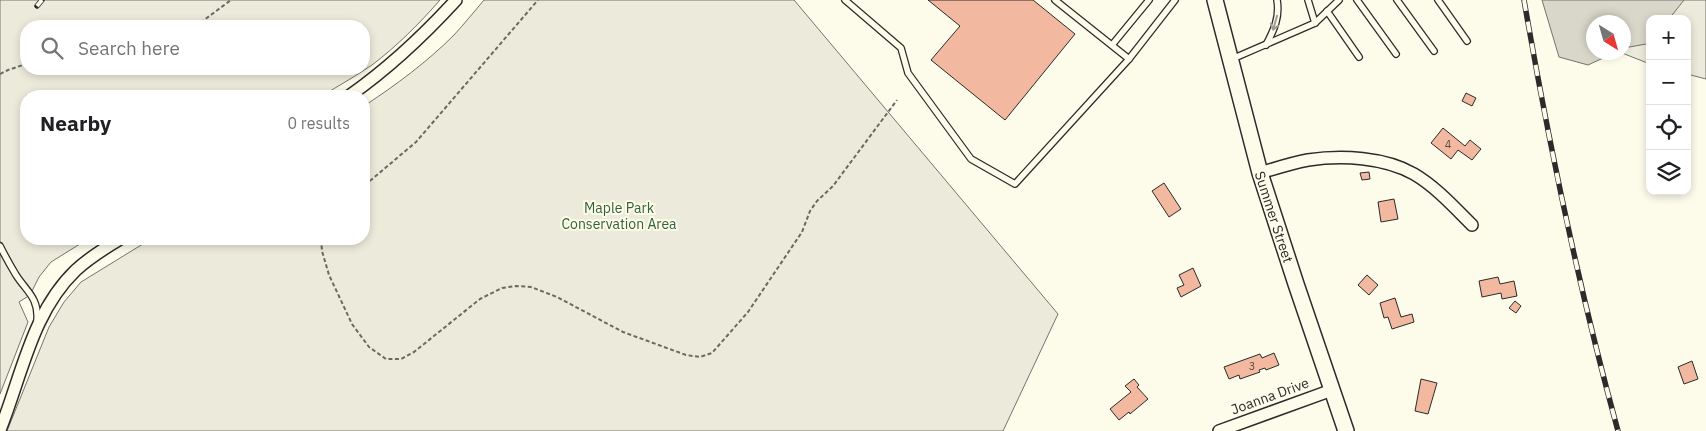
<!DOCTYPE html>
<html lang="en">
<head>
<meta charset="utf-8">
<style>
	:root { --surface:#fff; --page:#f6f6f6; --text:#202124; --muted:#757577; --line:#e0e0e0 }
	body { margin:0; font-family:"IBM Plex Sans",sans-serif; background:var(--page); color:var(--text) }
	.controls { position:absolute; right:15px; top:15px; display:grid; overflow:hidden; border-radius:10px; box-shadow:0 2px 8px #0003 }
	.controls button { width:45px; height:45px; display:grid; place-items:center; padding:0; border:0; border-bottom:1px solid var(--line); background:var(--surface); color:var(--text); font:25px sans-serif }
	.compass { position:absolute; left:1586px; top:15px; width:45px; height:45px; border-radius:50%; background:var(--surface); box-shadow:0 2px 8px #0003; rotate:143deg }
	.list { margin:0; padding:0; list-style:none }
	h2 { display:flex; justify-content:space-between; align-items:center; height:65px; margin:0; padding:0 20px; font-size:21px }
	h2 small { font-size:16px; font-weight:400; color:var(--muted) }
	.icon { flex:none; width:28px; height:28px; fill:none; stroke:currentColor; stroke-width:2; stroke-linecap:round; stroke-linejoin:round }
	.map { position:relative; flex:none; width:1706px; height:431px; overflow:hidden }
	.search { position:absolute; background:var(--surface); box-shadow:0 2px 8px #0003; left:20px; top:20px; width:350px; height:55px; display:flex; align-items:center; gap:12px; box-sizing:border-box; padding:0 18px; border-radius:20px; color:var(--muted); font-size:19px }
	.panel { position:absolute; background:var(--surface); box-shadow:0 2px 8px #0003; left:20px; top:90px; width:350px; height:155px; border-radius:20px }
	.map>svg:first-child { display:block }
	.green { fill:#ecebdb; stroke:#74746e; fill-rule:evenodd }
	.water { fill:#d8d7c9; stroke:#74746e }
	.building { fill:#f2b8a0; stroke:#2b2b2b }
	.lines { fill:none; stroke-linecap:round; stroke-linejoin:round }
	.lane-casing { stroke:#2b2b2b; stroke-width:8 }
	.street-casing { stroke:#2b2b2b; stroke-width:14 }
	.secondary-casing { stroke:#2b2b2b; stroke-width:18 }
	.path { stroke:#6a6964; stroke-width:2; stroke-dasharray:4 2.5; stroke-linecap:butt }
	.lane { stroke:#fdfbea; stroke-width:5.5 }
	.street { stroke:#fdfbea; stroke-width:11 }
	.secondary { stroke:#fdfbea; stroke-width:15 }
	.rail-casing { stroke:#2b2b2b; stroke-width:5.5 }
	.rail { stroke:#fdfbea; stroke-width:4; stroke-dasharray:11; stroke-linecap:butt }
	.oneway { stroke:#9e9d94 }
	.labels { text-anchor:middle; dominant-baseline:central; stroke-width:4; stroke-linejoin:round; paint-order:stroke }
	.number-label { font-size:11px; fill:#5d4e48 }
	.park-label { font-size:14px; fill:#34623c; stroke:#fdfbea }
	.street-label { font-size:14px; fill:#2b2b2b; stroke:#fdfbea }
</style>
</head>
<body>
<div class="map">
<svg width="1706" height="431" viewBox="0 0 1706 431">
	<rect width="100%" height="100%" fill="#fdfbea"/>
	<!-- green -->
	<g class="green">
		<path d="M0,0h440c-21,24 -43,46 -68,65 -16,11 -34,21 -50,31h-296v143h62l-37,23 -12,15 -9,18 -11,7 9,20 -28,72zM26,26h338v43h-338z"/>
		<path d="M484,0h310l264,314 -55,117h-996l42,-104 15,-25 17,-20 70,-43h213v-133c32,-21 63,-44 90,-71 10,-11 20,-23 30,-35z"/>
		<polygon points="1606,0 1706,0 1706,79 1687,74 1687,19 1650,19 1650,64 1622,53 1624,52 1624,22"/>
	</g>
	<!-- water -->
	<polygon class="water" points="1542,0 1684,0 1669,19 1650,19 1650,42 1646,44 1624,48 1624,22 1594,22 1594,52 1614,53 1588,65 1559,57"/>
	<!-- building -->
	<g class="building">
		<polygon points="928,0 1033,0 1075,34 1005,120 931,60 960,26"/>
		<polygon points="1466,93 1476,98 1472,106 1462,101"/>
		<polygon points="1443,128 1465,146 1470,140 1481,149 1472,160 1458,150 1451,159 1431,143"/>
		<polygon points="1369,172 1370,179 1362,180 1360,173"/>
		<polygon points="1164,183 1181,209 1169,217 1152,191"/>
		<polygon points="1394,199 1398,219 1381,222 1378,202"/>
		<polygon points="1193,268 1201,286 1181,297 1177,288 1184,285 1179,275"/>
		<polygon points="1367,275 1378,285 1369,295 1358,285"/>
		<polygon points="1498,277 1500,284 1514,281 1517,296 1502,299 1501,293 1482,297 1479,281"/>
		<polygon points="1395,298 1401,317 1412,314 1414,322 1392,329 1388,317 1384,318 1380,303"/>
		<polygon points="1515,301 1521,306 1516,313 1509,308"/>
		<polygon points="1274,353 1279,365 1266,370 1265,368 1259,370 1260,372 1240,379 1239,375 1229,379 1224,367 1260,354 1262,358"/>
		<polygon points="1692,361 1698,379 1684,384 1678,367"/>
		<polygon points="1134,379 1139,385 1137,387 1148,399 1130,414 1129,412 1119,420 1110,409 1131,392 1125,386"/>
		<polygon points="1421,379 1437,383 1428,414 1415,411"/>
	</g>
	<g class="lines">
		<!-- lane casing -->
		<g class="lane-casing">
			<g id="lane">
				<polyline points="845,0 901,48 908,73 971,159 1015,184 1129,59 1175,0"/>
				<polyline points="1055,0 1129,59"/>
				<polyline points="1308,0 1315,23"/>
				<polyline points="1357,0 1396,54"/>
				<polyline points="1397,0 1434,51"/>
				<polyline points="1438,0 1467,41"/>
				<polyline points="1327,11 1359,57"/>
				<polyline points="1112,45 1149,0"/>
				<path d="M1266,45c8,-15 14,-28 11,-45"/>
				<polyline points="1232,59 1315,23 1339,0"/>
				<path d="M0,246c5,10 10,19 16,29 11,17 23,23 21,46"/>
			</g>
		</g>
		<!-- street casing -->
		<g class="street-casing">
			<g id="street">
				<path d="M349,96c40,-28 74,-60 107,-96"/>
				<path d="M1260,173c16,-5 32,-10 48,-13 34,-5 76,-3 106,14 22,13 40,33 58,51"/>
				<path d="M0,430c22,-55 32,-118 76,-160 13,-12 29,-22 44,-31"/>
				<polyline points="1219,431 1332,390"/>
			</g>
		</g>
		<!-- secondary casing -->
		<g class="secondary-casing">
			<polyline id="secondary" points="1215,0 1260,173 1296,284 1346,431"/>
		</g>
		<!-- path -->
		<g class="path">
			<polyline points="188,26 200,23 231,0"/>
			<polyline points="0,74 8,70 26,64"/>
			<polyline points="364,184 371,180 416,142 538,0"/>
			<polyline points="321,239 322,251 329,275 352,324 369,347 386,359 401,359 414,352 480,299 502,288 516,286 531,287 557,297 623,332 686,355 700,357 712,353 748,312 802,232 810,211 817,201 833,186 897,100"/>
		</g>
		<!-- lane -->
		<use href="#lane" class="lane"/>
		<!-- street -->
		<use href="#street" class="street"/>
		<!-- secondary -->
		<use href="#secondary" class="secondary"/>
		<!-- rail casing -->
		<g class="rail-casing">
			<g id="rail">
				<path d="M1524,0c25,145 55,289 94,431"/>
				<polyline points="37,6 42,0"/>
			</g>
		</g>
		<!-- rail -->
		<use href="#rail" class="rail"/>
	</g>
	<!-- one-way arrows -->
	<defs><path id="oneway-shaft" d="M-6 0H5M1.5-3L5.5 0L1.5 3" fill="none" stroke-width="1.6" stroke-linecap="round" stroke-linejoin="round" transform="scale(1.25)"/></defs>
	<use class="oneway" href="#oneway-shaft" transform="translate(1275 23) rotate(106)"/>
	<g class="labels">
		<!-- number labels -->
		<g class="number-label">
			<text x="1448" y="144">4</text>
			<text x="1252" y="366">3</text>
		</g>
		<!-- park labels -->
		<g class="park-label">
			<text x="619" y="208">Maple Park<tspan x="619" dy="16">Conservation Area</tspan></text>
		</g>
		<!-- street labels -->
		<g class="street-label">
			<text transform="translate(1274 217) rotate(72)">Summer Street</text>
			<text transform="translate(1270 396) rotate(-20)">Joanna Drive</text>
		</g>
	</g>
</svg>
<div class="controls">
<button>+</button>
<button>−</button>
<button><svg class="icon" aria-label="locate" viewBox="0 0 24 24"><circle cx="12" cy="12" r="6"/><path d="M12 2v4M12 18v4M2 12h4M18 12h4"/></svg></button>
<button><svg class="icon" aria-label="layers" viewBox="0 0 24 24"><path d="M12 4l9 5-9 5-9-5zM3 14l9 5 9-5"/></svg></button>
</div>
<svg class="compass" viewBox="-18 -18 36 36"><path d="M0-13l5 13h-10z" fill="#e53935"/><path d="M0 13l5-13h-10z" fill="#757577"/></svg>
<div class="search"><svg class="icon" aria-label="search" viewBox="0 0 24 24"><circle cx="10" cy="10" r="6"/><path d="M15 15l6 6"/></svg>Search here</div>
<section class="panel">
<h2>Nearby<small>0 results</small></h2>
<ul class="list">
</ul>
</section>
</div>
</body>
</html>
